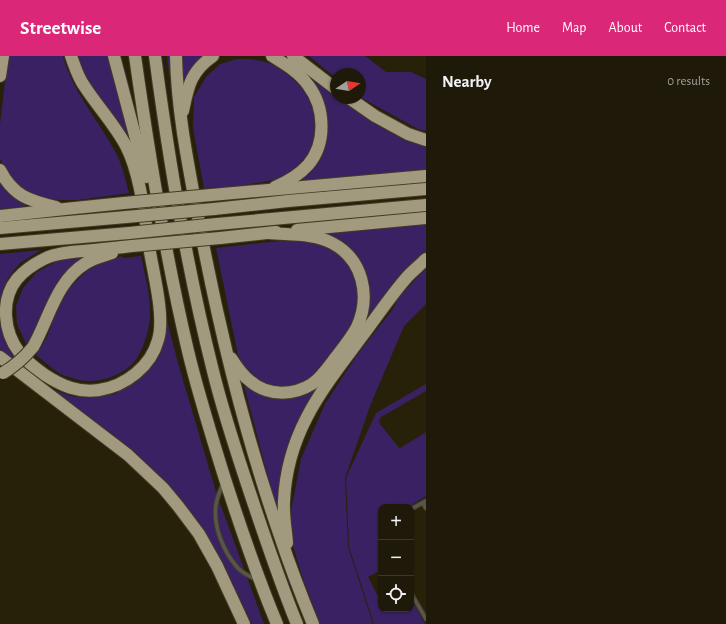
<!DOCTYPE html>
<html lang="en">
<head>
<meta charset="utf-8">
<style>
	:root { --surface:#1e1908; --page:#2b2616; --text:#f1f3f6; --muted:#a1a09c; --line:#3c3829; --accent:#db2777 }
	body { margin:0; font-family:"Alegreya Sans",sans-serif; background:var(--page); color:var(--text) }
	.controls { position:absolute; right:12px; bottom:12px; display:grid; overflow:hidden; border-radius:8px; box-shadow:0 1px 3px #0004 }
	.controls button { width:36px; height:36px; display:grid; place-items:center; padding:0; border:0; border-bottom:1px solid var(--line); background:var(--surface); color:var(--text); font:20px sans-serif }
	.compass { position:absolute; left:330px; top:12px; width:36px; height:36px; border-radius:50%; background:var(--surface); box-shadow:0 1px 3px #0004; rotate:78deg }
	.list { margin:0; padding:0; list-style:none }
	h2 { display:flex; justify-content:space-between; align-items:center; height:52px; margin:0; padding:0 16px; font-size:17px }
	h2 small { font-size:13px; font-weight:400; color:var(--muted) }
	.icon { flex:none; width:22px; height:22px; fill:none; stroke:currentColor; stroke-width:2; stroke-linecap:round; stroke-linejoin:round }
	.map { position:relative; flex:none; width:426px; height:568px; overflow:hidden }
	header { display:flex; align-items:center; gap:24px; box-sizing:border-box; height:56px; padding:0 20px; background:var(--accent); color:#fff }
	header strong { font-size:19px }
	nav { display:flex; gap:22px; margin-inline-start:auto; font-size:14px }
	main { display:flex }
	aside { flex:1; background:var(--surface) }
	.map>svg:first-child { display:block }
	.green { fill:#3a2163 }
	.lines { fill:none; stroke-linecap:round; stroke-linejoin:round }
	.lane-casing { stroke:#423c26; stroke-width:5.5 }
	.highway-casing { stroke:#423c26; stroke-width:14 }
	.lane { stroke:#58554a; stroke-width:3.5 }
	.highway { stroke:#a29a7f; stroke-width:12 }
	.highway-bridge-casing { stroke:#423c26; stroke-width:14; stroke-linecap:butt }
	.highway-bridge { stroke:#a29a7f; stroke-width:12 }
</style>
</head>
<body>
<header>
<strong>Streetwise</strong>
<nav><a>Home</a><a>Map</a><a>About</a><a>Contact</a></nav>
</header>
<main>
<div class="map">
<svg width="426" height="568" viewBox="0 0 426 568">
	<rect width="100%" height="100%" fill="#28210a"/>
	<!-- green -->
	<g class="green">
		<path d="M8,0h55c9,34 32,60 49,90 9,14 13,31 17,47l-51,7h-18l-17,-2 -12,-4 -15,-10 -9,-12 -7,-13v-35z"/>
		<polygon points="77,0 108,0 140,120 88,28"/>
		<polygon points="167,0 170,0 173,50"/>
		<polygon points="182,0 205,0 187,20 184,26 182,25"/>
		<polygon points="280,0 284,0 336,42 368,61 426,89 426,114 298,126 317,108 324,91 328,76 327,60 323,43 315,30"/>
		<polygon points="309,0 365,0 386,16 411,16 426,23 426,75 418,73 360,41 360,18 336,18 336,22"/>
		<polygon points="237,3 249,3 262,5 274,9 291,21 304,34 312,51 317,70 310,95 296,112 279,123 234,131 204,132 193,72 194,41 206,21 220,8"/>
		<polygon points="0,124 16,143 27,150 0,153"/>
		<polygon points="426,168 426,200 309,349 278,459 242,322 252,331 302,336 362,267 352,199 316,178"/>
		<polygon points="298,183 309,183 332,192 347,206 354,218 358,234 357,258 352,271 313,320 301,328 288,331 274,331 261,327 245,313 238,299 216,192"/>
		<polygon points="41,194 20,207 8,222 2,236 0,248 0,198"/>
		<polygon points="91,199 34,277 26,288 17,268 16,250 23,232 37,216 59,204"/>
		<path d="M122,200l1,2 18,-2c4,20 10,41 9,61 -1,14 -7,34 -16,45 -10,12 -30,19 -44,19 -9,0 -19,-3 -27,-6 -9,-4 -19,-14 -27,-20l11,-18 10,-28 12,-21 16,-16 19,-11z"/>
		<polygon points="426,212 426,248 404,270 370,350 345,422 348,491 373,568 320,568 303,523 293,490 290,460 301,403 325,348 357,299 393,253 399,241"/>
		<polygon points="165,257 178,307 216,436 264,568 252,568 233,529 203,472 171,431 134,395 52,333 70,340 90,342 115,338 133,326"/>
		<path d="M0,264c2,14 8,26 16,38l-5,4 -11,-8z"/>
		<polygon points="426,328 426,335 381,361 379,364 380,368 399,392 402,391 426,376 426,440 408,451 381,451 381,472 379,478 381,490 381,514 368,521 381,546 381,553 411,553 411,542 425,568 374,568 349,491 346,422 376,357"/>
	</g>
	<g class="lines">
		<!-- lane casing -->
		<g class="lane-casing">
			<g id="lane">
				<path d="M223,428c-3,7 -6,13 -7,21 -3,21 7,46 21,62 5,6 12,9 18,12"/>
				<polyline points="423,447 426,452"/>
				<polyline points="411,453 426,445"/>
				<polyline points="411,537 426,563"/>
			</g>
		</g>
		<!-- highway casing -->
		<g class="highway-casing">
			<g id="highway">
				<path d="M71,0c4,11 7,22 14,31 13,20 30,38 41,59 15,29 19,74 24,106 4,24 15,65 8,88 -7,26 -32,46 -59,50 -21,3 -37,-4 -54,-15 -9,-7 -19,-13 -26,-23 -15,-20 -19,-52 -2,-73 7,-8 17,-15 27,-20 12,-6 27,-7 40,-8 16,-2 32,-3 48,-5"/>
				<polyline points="114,0 146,121"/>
				<path d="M135,0c14,99 30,198 53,295 10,42 23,83 36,125 16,50 33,100 53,148"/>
				<path d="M155,0c14,106 32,212 58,315 10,41 23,80 36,119 15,45 30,90 48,134"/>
				<path d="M176,0c1,54 12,108 22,161 20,108 46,215 82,319 10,30 21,59 33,88"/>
				<path d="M272,0c13,8 28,17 36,29 17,22 19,58 0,80 -9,10 -21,17 -33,22"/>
				<polyline points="293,0 336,33"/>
				<polyline points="0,20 3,0"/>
				<polyline points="349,42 375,60 408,78 426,84"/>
				<path d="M183,55c5,-25 8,-40 30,-55"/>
				<path d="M0,114c13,26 30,31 56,37"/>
				<polyline points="211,139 426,120"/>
				<polyline points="214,153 288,145 426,133"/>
				<polyline points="0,160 65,153 124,147"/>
				<polyline points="217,168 426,149"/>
				<polyline points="0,172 126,161"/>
				<polyline points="297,174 426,162"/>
				<polyline points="220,182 276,176"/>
				<polyline points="0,188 129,177"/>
				<path d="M33,291c16,-28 23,-66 53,-84 8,-5 17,-7 26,-10"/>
				<polyline points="0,301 128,399 163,432 178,450 199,478 217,510 244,568"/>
				<path d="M231,302c5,8 11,17 19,23 17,15 43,15 62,3 10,-7 17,-18 24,-27 7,-9 16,-20 21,-30 14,-31 6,-68 -25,-84 -19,-10 -42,-8 -63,-10"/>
				<path d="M287,487c-1,-14 -4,-28 -3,-42 3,-68 37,-110 76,-162 16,-21 31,-44 48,-63 6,-6 12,-11 18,-17"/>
			</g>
		</g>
		<!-- lane -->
		<use href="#lane" class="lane"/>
		<!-- highway -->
		<use href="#highway" class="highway"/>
		<!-- highway-bridge casing -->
		<g class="highway-bridge-casing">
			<g id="highway-bridge">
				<polyline points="124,147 211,139"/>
				<polyline points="126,161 214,153"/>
				<polyline points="129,177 217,168"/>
				<polyline points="132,190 220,182"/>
				<path d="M3,317c12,-7 20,-14 30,-26"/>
			</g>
		</g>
		<!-- highway-bridge -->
		<use href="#highway-bridge" class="highway-bridge"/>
	</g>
</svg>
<div class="controls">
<button>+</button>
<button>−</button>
<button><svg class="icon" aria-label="locate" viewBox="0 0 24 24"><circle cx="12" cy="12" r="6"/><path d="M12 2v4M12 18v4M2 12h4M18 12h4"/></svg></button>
</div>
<svg class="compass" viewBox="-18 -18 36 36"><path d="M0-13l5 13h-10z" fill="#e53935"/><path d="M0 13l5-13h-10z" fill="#a1a09c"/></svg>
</div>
<aside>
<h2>Nearby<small>0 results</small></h2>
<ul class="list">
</ul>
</aside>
</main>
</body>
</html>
